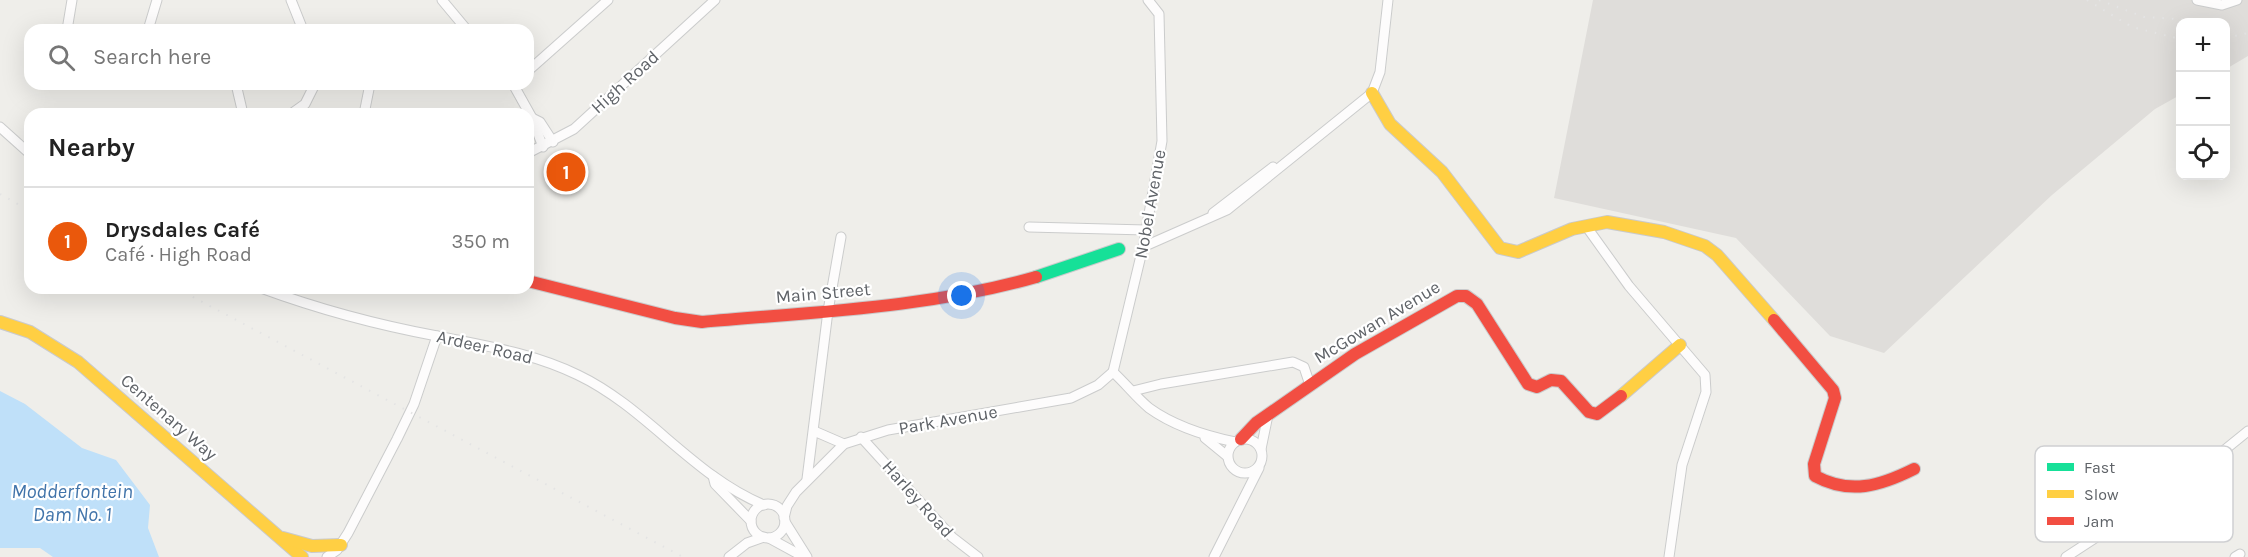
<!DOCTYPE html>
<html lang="en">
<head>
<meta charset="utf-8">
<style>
	:root { --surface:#fff; --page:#f2f2f2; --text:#222; --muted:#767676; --line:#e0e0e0; --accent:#ea580c }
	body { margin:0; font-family:Karla,sans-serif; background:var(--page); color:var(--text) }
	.controls { position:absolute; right:18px; top:18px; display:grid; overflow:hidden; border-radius:12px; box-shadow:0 6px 24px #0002 }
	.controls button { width:54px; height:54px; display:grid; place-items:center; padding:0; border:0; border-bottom:2px solid var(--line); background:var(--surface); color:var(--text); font:30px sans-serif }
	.you { position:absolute; left:962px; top:296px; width:21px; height:21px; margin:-15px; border:4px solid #fff; border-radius:50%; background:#1a73e8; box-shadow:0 0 0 9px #1a73e833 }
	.badge { display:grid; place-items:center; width:39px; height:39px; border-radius:50%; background:var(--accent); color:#fff; font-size:20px; font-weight:700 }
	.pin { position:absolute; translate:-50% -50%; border:3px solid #fff; box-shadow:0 2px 6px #0006 }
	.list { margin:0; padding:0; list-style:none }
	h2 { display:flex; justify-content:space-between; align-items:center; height:78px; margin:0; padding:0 24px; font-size:26px }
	h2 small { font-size:20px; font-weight:400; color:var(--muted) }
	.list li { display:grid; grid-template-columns:39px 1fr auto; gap:18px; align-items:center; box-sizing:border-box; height:108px; padding:0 24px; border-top:2px solid var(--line) }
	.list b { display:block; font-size:22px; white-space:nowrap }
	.list p { margin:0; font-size:20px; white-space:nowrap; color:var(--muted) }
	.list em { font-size:20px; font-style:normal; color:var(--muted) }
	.icon { flex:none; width:33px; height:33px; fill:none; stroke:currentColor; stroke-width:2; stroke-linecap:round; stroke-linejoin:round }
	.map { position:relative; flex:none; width:2248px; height:557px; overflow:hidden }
	.search { position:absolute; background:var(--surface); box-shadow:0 6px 24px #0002; left:24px; top:24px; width:510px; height:66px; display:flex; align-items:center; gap:15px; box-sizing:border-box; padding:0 21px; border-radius:18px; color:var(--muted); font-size:22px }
	.panel { position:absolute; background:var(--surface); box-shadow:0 6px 24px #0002; left:24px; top:108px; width:510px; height:186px; border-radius:18px }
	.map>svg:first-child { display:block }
	.industrial { fill:#dfddda }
	.water { fill:#bfe0f9 }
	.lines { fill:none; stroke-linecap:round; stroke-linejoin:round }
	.street-casing { stroke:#cbcccc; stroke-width:11 }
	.fast-casing { stroke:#cacacb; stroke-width:14 }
	.slow-casing { stroke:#cacacb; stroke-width:14 }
	.jam-casing { stroke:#cacacb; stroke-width:14 }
	.street { stroke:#fdfcfc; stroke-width:9 }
	.fast { stroke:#16e098; stroke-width:12 }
	.slow { stroke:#ffcf43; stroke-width:12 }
	.jam { stroke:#f24e42; stroke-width:12 }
	.rail { stroke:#e4e4e4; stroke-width:2; stroke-dasharray:1.5 8; stroke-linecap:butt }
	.labels { text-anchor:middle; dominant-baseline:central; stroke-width:4.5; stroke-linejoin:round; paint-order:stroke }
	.street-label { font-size:18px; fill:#5f6368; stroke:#fff }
	.water-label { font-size:20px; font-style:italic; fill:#4174aa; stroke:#fff }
	.key { fill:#fff; stroke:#cfd0d2; stroke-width:1.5 }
	.key-label { font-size:16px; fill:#5f6368 }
</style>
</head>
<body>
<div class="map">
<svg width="2248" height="557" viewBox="0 0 2248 557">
	<rect width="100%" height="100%" fill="#efeeea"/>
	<!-- industrial -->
	<polygon class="industrial" points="1593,0 2248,0 2248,56 2226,69 2226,22 2180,22 2180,95 2155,109 2052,195 1884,353 1830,336 1736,238 1554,198"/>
	<!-- water -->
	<polygon class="water" points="0,391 25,404 82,448 116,460 150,505 148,528 159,557 53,557 40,548 0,548"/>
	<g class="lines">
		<!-- street casing -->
		<g class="street-casing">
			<g id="street">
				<polyline points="291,0 303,30"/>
				<polyline points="442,0 467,30"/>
				<polyline points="2197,0 2222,5 2237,0"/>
				<polyline points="67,30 72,0"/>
				<polyline points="148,30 157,0"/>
				<polyline points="528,71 608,0"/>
				<polyline points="236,84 243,114"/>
				<polyline points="513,84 532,118 543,147"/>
				<polyline points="291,114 305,104 315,84"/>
				<polyline points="364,114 370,84"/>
				<polyline points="532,118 540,122 553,142"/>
				<polyline points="0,127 30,154"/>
				<polyline points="528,153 574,129 715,0"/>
				<polyline points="1213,213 1273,167"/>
				<polyline points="1586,226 1629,286 1705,375 1706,392 1682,465 1669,557"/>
				<polyline points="1029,227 1146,230"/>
				<polyline points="1143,247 1227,210 1372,93 1380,72 1388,0"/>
				<path d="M261,288c57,21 117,37 176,48 49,10 96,17 141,39 69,33 115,101 186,130"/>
				<polyline points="1113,372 1143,247 1162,141 1159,14 1148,0"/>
				<path d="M1113,372c12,11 23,25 36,36 25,18 57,28 86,34"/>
				<polyline points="1133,391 1161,384 1293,362 1304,367 1310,385"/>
				<polyline points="814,431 844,444"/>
				<polyline points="861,437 952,537 978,557"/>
				<polyline points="1205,438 1227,456"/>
				<circle cx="1245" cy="456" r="17"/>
				<polyline points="1261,449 1268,415"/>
				<polyline points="713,476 715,484 751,521"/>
				<polyline points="807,479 828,311 841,237"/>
				<circle cx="768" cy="521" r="17"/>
				<polyline points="784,518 787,506 796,492 844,444 888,430 1071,398 1098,385 1113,372"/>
				<polyline points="785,522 807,557"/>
				<polyline points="769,538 802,556"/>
				<polyline points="327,557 337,550 348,533 397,439 414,404 437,336"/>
				<polyline points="729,557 747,543 764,537"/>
				<polyline points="1214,557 1259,468"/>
				<polyline points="2066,557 2201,469 2248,431"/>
				<polyline points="2235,557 2240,554"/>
			</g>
		</g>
		<!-- fast casing -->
		<g class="fast-casing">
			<polyline id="fast" points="1036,277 1119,249"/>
		</g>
		<!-- slow casing -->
		<g class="slow-casing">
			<g id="slow">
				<polyline points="1372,93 1390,124 1442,172 1500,248 1518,252 1572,229 1607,222 1664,232 1705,246 1717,255 1774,320"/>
				<polyline points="0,322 30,332 78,362 302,557"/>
				<polyline points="1621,396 1680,345"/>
				<polyline points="283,538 312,546 341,545"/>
			</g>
		</g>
		<!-- jam casing -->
		<g class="jam-casing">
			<g id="jam">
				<path d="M528,281l147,37 27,4c111,-10 226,-14 334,-45"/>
				<path d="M1774,320l59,70 2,8 -21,66 1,12c35,19 65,10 99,-7"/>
				<polyline points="1241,439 1256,423 1355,354 1457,296 1466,296 1477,304 1528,384 1537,387 1551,380 1561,381 1589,412 1597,414 1621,396"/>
			</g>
		</g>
		<!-- street -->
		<use href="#street" class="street"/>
		<!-- fast -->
		<use href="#fast" class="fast"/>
		<!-- slow -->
		<use href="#slow" class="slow"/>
		<!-- jam -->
		<use href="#jam" class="jam"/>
		<!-- rail -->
		<g class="rail">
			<polyline points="2087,0 2132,27 2180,39"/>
			<polyline points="2099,0 2144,17 2211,21"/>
			<polyline points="2226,38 2248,33"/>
			<polyline points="0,194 30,211"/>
			<polyline points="176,288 683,557"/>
		</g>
	</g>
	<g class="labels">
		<!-- street labels -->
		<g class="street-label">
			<text transform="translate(625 82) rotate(-42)">High Road</text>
			<text transform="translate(1150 204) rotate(-80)">Nobel Avenue</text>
			<text transform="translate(823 293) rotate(-5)">Main Street</text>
			<text transform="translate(1377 322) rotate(-31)">McGowan Avenue</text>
			<text transform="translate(485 347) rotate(13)">Ardeer Road</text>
			<text transform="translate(169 417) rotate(41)">Centenary Way</text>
			<text transform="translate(948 420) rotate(-10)">Park Avenue</text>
			<text transform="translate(918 499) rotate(48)">Harley Road</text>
		</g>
		<!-- water labels -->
		<g class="water-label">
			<text x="72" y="491">Modderfontein<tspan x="72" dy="23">Dam No. 1</tspan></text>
		</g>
	</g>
	<!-- legend -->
	<rect x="2035" y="446" width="198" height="96" rx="9" class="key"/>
	<rect x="2047" y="463" width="27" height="8" fill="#16e098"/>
	<rect x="2047" y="490" width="27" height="8" fill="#ffcf43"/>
	<rect x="2047" y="517" width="27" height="8" fill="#f24e42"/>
	<g class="key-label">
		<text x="2084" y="473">Fast</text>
		<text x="2084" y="500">Slow</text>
		<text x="2084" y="527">Jam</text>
	</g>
</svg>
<div class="controls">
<button>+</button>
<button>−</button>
<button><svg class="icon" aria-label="locate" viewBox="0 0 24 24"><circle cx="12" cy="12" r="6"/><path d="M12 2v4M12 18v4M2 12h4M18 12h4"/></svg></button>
</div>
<div class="you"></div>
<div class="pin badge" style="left:566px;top:172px">1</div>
<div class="search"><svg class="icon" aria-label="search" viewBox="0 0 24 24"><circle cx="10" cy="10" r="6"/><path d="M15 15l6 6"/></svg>Search here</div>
<section class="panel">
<h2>Nearby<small></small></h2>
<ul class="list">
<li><span class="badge">1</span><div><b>Drysdales Café</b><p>Café · High Road</p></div><em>350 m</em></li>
</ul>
</section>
</div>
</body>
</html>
